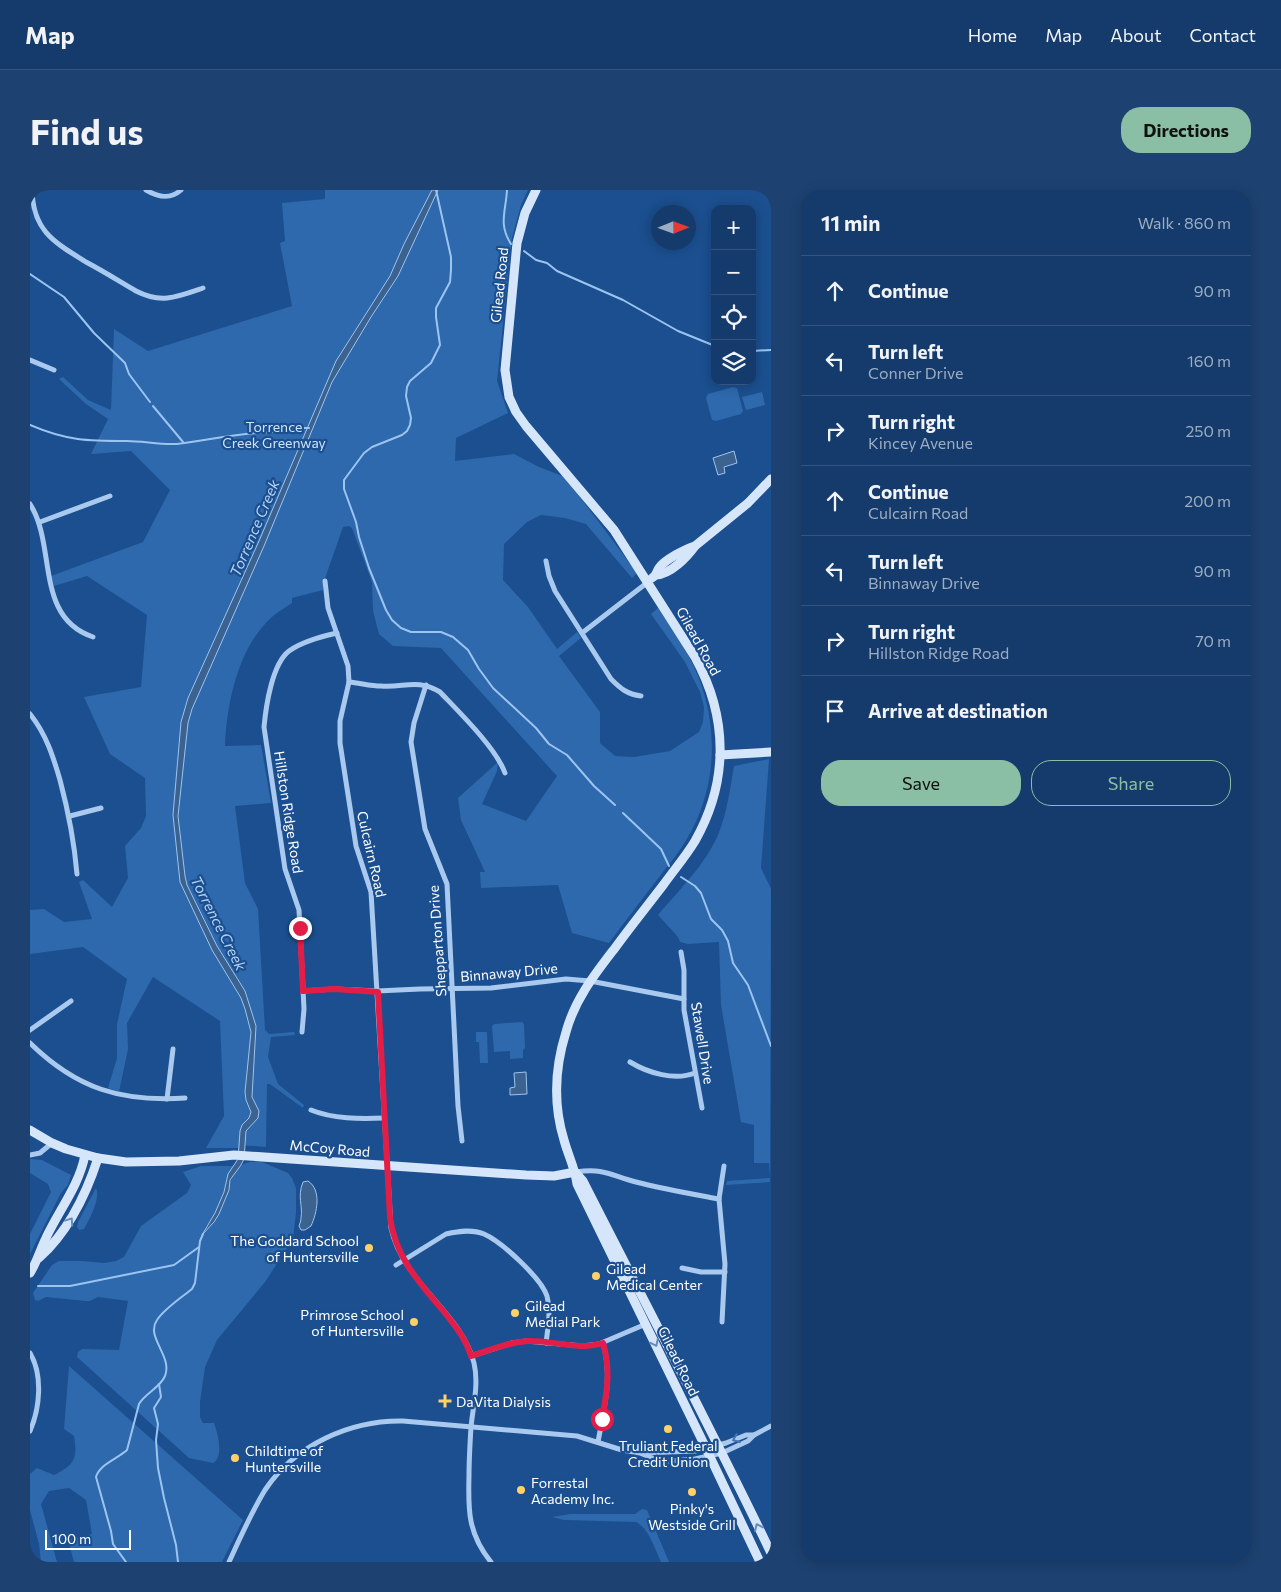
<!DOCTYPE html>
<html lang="en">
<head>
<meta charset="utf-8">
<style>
	:root { --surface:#143b6b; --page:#1d4271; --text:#f1f3f6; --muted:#9dadc1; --line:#33557e; --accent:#8abfa5 }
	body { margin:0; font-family:Commissioner,sans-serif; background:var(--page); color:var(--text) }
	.controls { position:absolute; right:15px; top:15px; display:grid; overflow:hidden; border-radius:10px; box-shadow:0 2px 12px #0003 }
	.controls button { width:45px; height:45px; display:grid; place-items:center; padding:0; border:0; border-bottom:1px solid var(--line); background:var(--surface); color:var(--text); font:25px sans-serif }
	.compass { position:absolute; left:621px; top:15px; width:45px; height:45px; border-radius:50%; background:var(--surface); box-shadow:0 2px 12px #0003; rotate:89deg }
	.scale { position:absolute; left:15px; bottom:12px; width:86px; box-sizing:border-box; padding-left:5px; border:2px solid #fff; border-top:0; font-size:14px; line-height:18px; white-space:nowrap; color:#fff; -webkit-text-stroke:4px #1b4f8f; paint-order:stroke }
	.stop { position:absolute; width:15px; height:15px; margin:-11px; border:4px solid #e11d48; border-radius:50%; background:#fff }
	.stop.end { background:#e11d48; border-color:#fff; box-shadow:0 1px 5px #0008 }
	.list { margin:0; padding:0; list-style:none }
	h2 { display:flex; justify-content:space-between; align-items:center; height:65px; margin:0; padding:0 20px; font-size:21px }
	h2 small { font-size:16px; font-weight:400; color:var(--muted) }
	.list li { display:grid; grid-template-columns:32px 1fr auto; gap:15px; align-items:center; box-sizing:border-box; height:70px; padding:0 20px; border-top:1px solid var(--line) }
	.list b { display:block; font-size:19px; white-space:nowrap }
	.list p { margin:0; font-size:16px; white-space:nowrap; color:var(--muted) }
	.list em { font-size:16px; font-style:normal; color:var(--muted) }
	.actions { display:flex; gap:10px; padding:15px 20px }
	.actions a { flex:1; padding:11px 0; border:1px solid var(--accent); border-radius:20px; text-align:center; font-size:18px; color:var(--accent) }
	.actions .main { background:var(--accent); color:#111 }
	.icon { flex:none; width:28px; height:28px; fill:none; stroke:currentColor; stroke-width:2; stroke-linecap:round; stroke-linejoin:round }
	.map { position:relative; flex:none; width:741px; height:1372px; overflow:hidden; border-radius:20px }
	header { display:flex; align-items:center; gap:30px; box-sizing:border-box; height:70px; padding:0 25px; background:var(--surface); border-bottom:1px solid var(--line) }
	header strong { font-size:24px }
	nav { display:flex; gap:28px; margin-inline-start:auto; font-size:18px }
	.intro { display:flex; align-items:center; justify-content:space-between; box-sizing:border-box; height:120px; padding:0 30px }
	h1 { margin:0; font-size:35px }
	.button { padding:12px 22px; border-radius:20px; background:var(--accent); color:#111; font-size:18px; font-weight:700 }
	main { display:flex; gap:30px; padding:0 30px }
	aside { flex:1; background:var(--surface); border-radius:20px; box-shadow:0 2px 12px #0003 }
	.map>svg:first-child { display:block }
	.green { fill:#2e69ad }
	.water { fill:#3c6290; stroke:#9cc4f0 }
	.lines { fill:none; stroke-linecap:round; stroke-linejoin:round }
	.stream { stroke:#9cc4f0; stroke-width:2 }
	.street { stroke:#a9c9ee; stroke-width:5 }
	.secondary { stroke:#d6e6fa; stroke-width:9 }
	.oneway { stroke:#668bba }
	.oneway2 { stroke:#4674ac }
	.route { stroke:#e11d48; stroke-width:6 }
	.poi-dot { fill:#ffd166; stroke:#1b4f8f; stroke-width:2 }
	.labels { text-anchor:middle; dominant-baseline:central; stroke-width:4.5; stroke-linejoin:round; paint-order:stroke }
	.street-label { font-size:14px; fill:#fff; stroke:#1b4f8f }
	.park-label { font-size:14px; fill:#cfe3fa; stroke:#1b4f8f }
	.poi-label { font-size:14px; fill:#fff; stroke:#1b4f8f; text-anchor:start }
	.water-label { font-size:15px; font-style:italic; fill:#b5d3f5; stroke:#1b4f8f }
</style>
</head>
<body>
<header>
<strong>Map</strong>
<nav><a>Home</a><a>Map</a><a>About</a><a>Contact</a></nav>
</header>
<div class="intro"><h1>Find us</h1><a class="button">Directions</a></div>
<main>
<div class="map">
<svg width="741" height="1372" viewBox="0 0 741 1372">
	<rect width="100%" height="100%" fill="#1b4f8f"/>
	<!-- green -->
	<g class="green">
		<path d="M295,0h203l-7,15 -9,33 -15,143 11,32 -52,25 -1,23 59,-7 25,13 26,10 72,96 -5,5 -46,-54 -21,-6 -24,-3 -14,7 -23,22 -1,36 25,27 29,42 20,-17 4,6 -22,18 41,56v31l15,13 19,1 36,-6 29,-19 4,-10 1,-15 -4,-15 -15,-30 -34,-48 7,-6c10,15 20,29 29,45 33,59 34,132 -2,189 -7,12 -17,23 -25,34 -17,22 -34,44 -51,67l-37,-10 -14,-48 -77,3 -1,-16h5l-24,-52 -3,-22 40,-36 -1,9 -15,33 44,17 31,-45 -116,-128 -48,-2 -14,-12 -6,-23 -1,-29 -20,-54 -3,-2 -6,1 -20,57v6l-31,8v5c-6,4 -13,8 -19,13 -35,31 -46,86 -48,130l36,-1 10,58 -36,3 10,77 13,26 7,121 4,4 25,-2 1,3 -24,2 -3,20 10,27 26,21 -1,3 -33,-24h-3l-1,63 -26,-2v3h-34l18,-32 -4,-95 -67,-44 -26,46 1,26 -9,43 -11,-4 9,-30v-34l10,-45 -44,-32 -53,7v-44l14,-1 20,13 28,-3 -13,-37 4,-2 29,27 16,-29 -3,-32 16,-18 5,-12 -1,-38 -35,-24 -26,-57 57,-10 6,-72 -60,-39 -33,10 -3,-10 92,-34 27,-52 -39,-39 -40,3 17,-35 -22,-15 -27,-25 4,-2 25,23 23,10 3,-81 34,22 144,-45 -12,-63 5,-2 -3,-38 43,-4z"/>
		<polygon points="703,197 707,198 713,221 711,224 686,231 682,230 676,208 678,204"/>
		<polygon points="732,202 735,215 716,220 712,207"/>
		<path d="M739,569l-8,109 10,21 -1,310v-17l-44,3 1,-4 43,-3 -1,-15h-15v-38l-13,-3 -20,-117 -2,-63 -31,2 -8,-2 -2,-5 -20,-22c21,-25 47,-50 60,-80 9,-22 12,-46 16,-69z"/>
		<polygon points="492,832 494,834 495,858 493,860 493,868 480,869 480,861 464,862 462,836 464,834"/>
		<polygon points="446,842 457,842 458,873 450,873 449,852 446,852"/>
		<polygon points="0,969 12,970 41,985 38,995 31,1003 0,1064 0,1044 21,1002 18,994 0,983"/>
		<path d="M232,972l26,11 4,5 4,10v25l-3,26 -28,43 -48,58 -12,27 -5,35v15l3,6h11c4,11 10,34 -1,40l-24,-5 -112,-101 1,-5 4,-3 37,1 9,-49 -30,-4 -8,4h-5l-39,-4 -8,4 -3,-1 -2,-7 19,-28 7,-4h23l22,2 12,-2 8,-4 17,-31 46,-33 4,-8 -8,-13 18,-6h33c-8,10 -8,21 -12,33 -5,11 -11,21 -18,31 5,-5 10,-10 14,-15 11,-16 8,-38 24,-50 5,-4 14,-3 20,-3z"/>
		<path d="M66,998c5,10 -7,32 -12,41l-5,1 -2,-3 1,-5z"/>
		<path d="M39,1176l174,154 -21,42h-148l-6,-22 24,-6 -6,-34 -17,-12 -20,3 -8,13 16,58h-16l-2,-18 -9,-34v-36l7,-6 17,7c20,-10 24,-16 20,-39l-10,-7z"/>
		<path d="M612,1319l5,1 22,52h-8c-6,-12 -12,-34 -25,-40l-72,-2 -12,-3 18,-3h65z"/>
	</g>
	<!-- water -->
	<g class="water">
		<polygon points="402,0 408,0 368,86 341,127 302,192 234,356 162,519 158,533 148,626 155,686 157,695 187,756 215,801 226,836 222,907 229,921 228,928 216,941 214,969 211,975 200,990 199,1000 189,1024 184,1032 172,1045 185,1023 194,1002 198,984 208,969 210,941 212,935 219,928 221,922 216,910 215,902 221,842 215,819 211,808 182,760 150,692 143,625 151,532 158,508 229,351 306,171 360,86 374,54"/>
		<polygon points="704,261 707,273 694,277 695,283 688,285 683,268"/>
		<polygon points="496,882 497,904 480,905 480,898 485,897 484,883"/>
		<path d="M278,991c14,9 9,32 3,45l-6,4h-4l-2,-4c1,-3 2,-5 2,-8 2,-13 -4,-21 2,-36z"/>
	</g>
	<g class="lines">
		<!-- stream -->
		<g class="stream">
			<polyline points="406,0 421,67 421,80 420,92 406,118 406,127 410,155 401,173 380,191 377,197 376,206 381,228 380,235 377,241 372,245 342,257 334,263 314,290 314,299 326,332 329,347 339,378 356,420 362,430 371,438 381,442 411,442 423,447 438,460 449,479 463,498 506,538 519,554 537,565 564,596 585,615"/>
			<path d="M477,0c-1,21 -9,34 4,54"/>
			<polyline points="494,61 506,70 517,73 527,81 593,110 648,141 685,156"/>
			<polyline points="0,84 34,107 64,143 95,173 99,184 120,212"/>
			<polyline points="722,161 741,160"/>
			<polyline points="123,216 153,252"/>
			<path d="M0,235c37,16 58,16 97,16 16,0 33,4 50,3 31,-4 63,-11 95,-12"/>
			<polyline points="252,242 264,238 279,238"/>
			<polyline points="593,623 631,659 639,676"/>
			<polyline points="651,687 665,696 671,703 681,729 692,740 698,751 703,773 718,795 741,856"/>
			<polyline points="8,1096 40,1096 144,1075 169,1057"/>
			<polyline points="129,1194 131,1207 124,1218 128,1234 126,1250 128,1278 134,1308 146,1355 148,1372"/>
			<path d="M96,1372l-13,-18 -2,-13 -15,-54c4,-13 21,-18 31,-27l12,-46c6,-11 21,-16 26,-28 8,-20 -20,-39 -8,-56 7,-11 25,-23 35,-31l3,-6 5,-42 3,-7"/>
		</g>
		<!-- street -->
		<g class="street">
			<path d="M2,0c1,41 22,52 54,72 17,9 33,19 50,29 25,13 41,6 67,-3"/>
			<path d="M116,0c12,7 24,10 35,0"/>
			<polyline points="0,170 24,180"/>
			<path d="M0,314c27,42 4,113 63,133"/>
			<polyline points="10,332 80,306"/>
			<path d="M516,371l3,15 6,15 56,88c10,10 16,15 30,17"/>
			<path d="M295,391l3,27 20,58 1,16 -9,39v22l16,103 15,46 20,336c12,55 70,84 83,135 5,21 -1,43 -3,64 -1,16 -2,33 -2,49 -1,34 -1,58 22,86"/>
			<polyline points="552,443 618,392"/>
			<path d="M319,492c11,1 22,4 32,4 23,2 36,-8 59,6 19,20 56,56 65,81"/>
			<polyline points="396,495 384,533 381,552 395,639 417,694 428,916 432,951"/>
			<path d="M0,524c16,20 23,42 30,66 9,34 14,59 17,94"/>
			<polyline points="40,626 71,618"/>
			<polyline points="651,762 654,780 654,820 672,918"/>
			<polyline points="273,801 304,799 347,801 390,799 461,798 536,789 560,791 654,809"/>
			<polyline points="0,840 41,811"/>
			<path d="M272,842l2,-23 -5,-99 -14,-41 -21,-142c2,-21 8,-63 25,-76 14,-10 32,-14 48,-18"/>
			<path d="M0,853c47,46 91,59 155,55"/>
			<path d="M600,872c18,11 45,19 65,11"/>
			<polyline points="137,909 143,859"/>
			<path d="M281,920c22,9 49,9 73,8"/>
			<polyline points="0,965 10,963 22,953"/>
			<path d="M546,982c28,-4 34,3 60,10 27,7 56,12 83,17"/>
			<path d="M366,1075l50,-31c13,-3 26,-5 38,0 18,8 57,44 63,62 4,15 1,31 -1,47"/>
			<polyline points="652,1078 671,1082 695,1082"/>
			<polyline points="692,1132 695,1074 689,1009 694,976"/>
			<path d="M0,1163c13,22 10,55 0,78"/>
			<polyline points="441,1166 482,1153 496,1151 553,1156 569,1154 616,1134"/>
			<path d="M568,1252c6,-34 15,-65 5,-99"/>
			<polyline points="613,1263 665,1261 696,1253 716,1245 724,1245"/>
			<path d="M199,1372c11,-24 22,-49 36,-72 30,-45 85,-70 138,-69l174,15 45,14 18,3 17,7 13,1 25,-2 27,-6 26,-12 6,-6 17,-9"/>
		</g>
		<!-- secondary -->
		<g class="secondary">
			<path d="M506,0l-11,23 -8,30 -12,127 4,27 7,15 10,14 88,104 81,127c33,60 34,124 0,184 -9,15 -21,29 -31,43 -16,21 -33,42 -49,64 -20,26 -40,51 -49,84 -11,35 -13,72 -2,108 4,15 11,28 13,44l125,256 58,122"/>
			<path d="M626,385c15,-1 31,-18 39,-29l53,-43 23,-24"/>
			<path d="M622,388c5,-3 4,-6 7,-10 5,-8 28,-20 36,-22"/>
			<polyline points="690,565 741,562"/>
			<polyline points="0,940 22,953 36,959 68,968 96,972 149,971 204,965 496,985 524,986 545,982"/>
			<path d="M545,982l8,9c63,124 128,247 188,372"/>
			<path d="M9,1068c30,-27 47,-63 59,-100"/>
			<path d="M0,1083c7,-11 10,-23 16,-35 13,-28 33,-52 39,-83"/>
		</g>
	</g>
	<!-- one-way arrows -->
	<defs><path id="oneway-chevron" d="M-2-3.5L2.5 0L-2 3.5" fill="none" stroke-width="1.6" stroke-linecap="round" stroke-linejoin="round" transform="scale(1.25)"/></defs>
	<g class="oneway">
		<use href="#oneway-chevron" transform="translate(40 1031) rotate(-56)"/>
		<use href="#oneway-chevron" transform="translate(625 1153) rotate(64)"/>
		<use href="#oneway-chevron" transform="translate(728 1337) rotate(-115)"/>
	</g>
	<use class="oneway2" href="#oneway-chevron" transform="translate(706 1249) rotate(157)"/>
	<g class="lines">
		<!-- route -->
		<path class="route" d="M270,738l3,63 31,-2 44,3 12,226c6,41 30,65 55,95 11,14 21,26 26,43 19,-6 38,-14 57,-15 24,-1 51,10 75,2 8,26 4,50 -1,76"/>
	</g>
	<!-- markers -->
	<g class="poi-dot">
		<circle cx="339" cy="1058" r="5"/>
		<circle cx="566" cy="1086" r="5"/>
		<circle cx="485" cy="1123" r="5"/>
		<circle cx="384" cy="1132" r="5"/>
		<path d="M412.5 1203.5h5v5h5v5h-5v5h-5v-5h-5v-5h5z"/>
		<circle cx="638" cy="1239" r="5"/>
		<circle cx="205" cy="1268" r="5"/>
		<circle cx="491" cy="1300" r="5"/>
		<circle cx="662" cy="1302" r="5"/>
	</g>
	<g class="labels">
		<!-- street labels -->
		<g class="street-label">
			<text transform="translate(469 95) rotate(-84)">Gilead Road</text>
			<text transform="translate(669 451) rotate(61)">Gilead Road</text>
			<text transform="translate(259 622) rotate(81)">Hillston Ridge Road</text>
			<text transform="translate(342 664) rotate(77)">Culcairn Road</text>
			<text transform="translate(407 751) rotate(-94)">Shepparton Drive</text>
			<text transform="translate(479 782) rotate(-5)">Binnaway Drive</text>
			<text transform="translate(673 853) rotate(81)">Stawell Drive</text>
			<text transform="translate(300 958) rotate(5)">McCoy Road</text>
			<text transform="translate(649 1171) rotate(64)">Gilead Road</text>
		</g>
		<!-- park labels -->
		<g class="park-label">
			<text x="244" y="236">Torrence<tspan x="244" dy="16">Creek Greenway</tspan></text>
		</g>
		<!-- poi labels -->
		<g class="poi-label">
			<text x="329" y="1050" text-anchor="end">The Goddard School<tspan x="329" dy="16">of Huntersville</tspan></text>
			<text x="576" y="1078">Gilead<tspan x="576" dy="16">Medical Center</tspan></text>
			<text x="495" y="1115">Gilead<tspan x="495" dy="16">Medial Park</tspan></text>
			<text x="374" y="1124" text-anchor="end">Primrose School<tspan x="374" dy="16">of Huntersville</tspan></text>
			<text x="426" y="1211">DaVita Dialysis</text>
			<text x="638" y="1255" text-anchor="middle">Truliant Federal<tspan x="638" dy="16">Credit Union</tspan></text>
			<text x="215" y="1260">Childtime of<tspan x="215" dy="16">Huntersville</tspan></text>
			<text x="501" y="1292">Forrestal<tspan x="501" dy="16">Academy Inc.</tspan></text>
			<text x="662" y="1318" text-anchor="middle">Pinky's<tspan x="662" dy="16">Westside Grill</tspan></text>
		</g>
		<!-- water labels -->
		<g class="water-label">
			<text transform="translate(224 338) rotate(-67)">Torrence Creek</text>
			<text transform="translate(189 733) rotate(63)">Torrence Creek</text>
		</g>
	</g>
</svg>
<div class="controls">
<button>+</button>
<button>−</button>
<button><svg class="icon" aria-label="locate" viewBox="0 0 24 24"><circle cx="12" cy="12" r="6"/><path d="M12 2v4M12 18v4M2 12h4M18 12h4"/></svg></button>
<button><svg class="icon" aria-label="layers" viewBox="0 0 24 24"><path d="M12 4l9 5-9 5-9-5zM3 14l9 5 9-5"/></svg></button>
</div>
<svg class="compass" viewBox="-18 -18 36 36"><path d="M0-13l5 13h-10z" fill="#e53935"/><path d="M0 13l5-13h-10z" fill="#9dadc1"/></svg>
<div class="scale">100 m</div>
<div class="stop" style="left:572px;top:1229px"></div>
<div class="stop end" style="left:270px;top:738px"></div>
</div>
<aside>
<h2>11 min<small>Walk · 860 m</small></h2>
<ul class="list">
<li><svg class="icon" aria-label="ahead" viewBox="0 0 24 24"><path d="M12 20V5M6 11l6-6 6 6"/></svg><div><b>Continue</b></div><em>90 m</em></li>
<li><svg class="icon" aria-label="left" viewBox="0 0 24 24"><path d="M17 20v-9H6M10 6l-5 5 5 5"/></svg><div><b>Turn left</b><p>Conner Drive</p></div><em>160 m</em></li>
<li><svg class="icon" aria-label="right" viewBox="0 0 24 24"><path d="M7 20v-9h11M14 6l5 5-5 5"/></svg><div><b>Turn right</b><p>Kincey Avenue</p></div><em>250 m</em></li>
<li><svg class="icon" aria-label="ahead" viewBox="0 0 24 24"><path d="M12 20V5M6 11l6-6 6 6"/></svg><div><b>Continue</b><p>Culcairn Road</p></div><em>200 m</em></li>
<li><svg class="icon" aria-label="left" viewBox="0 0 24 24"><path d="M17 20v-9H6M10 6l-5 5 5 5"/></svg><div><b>Turn left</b><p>Binnaway Drive</p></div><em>90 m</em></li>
<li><svg class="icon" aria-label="right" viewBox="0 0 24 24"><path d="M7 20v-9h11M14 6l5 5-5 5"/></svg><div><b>Turn right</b><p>Hillston Ridge Road</p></div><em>70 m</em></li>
<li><svg class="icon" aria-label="arrive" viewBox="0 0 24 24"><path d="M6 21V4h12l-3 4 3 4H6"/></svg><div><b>Arrive at destination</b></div></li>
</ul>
<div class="actions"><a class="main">Save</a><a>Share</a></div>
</aside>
</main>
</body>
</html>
